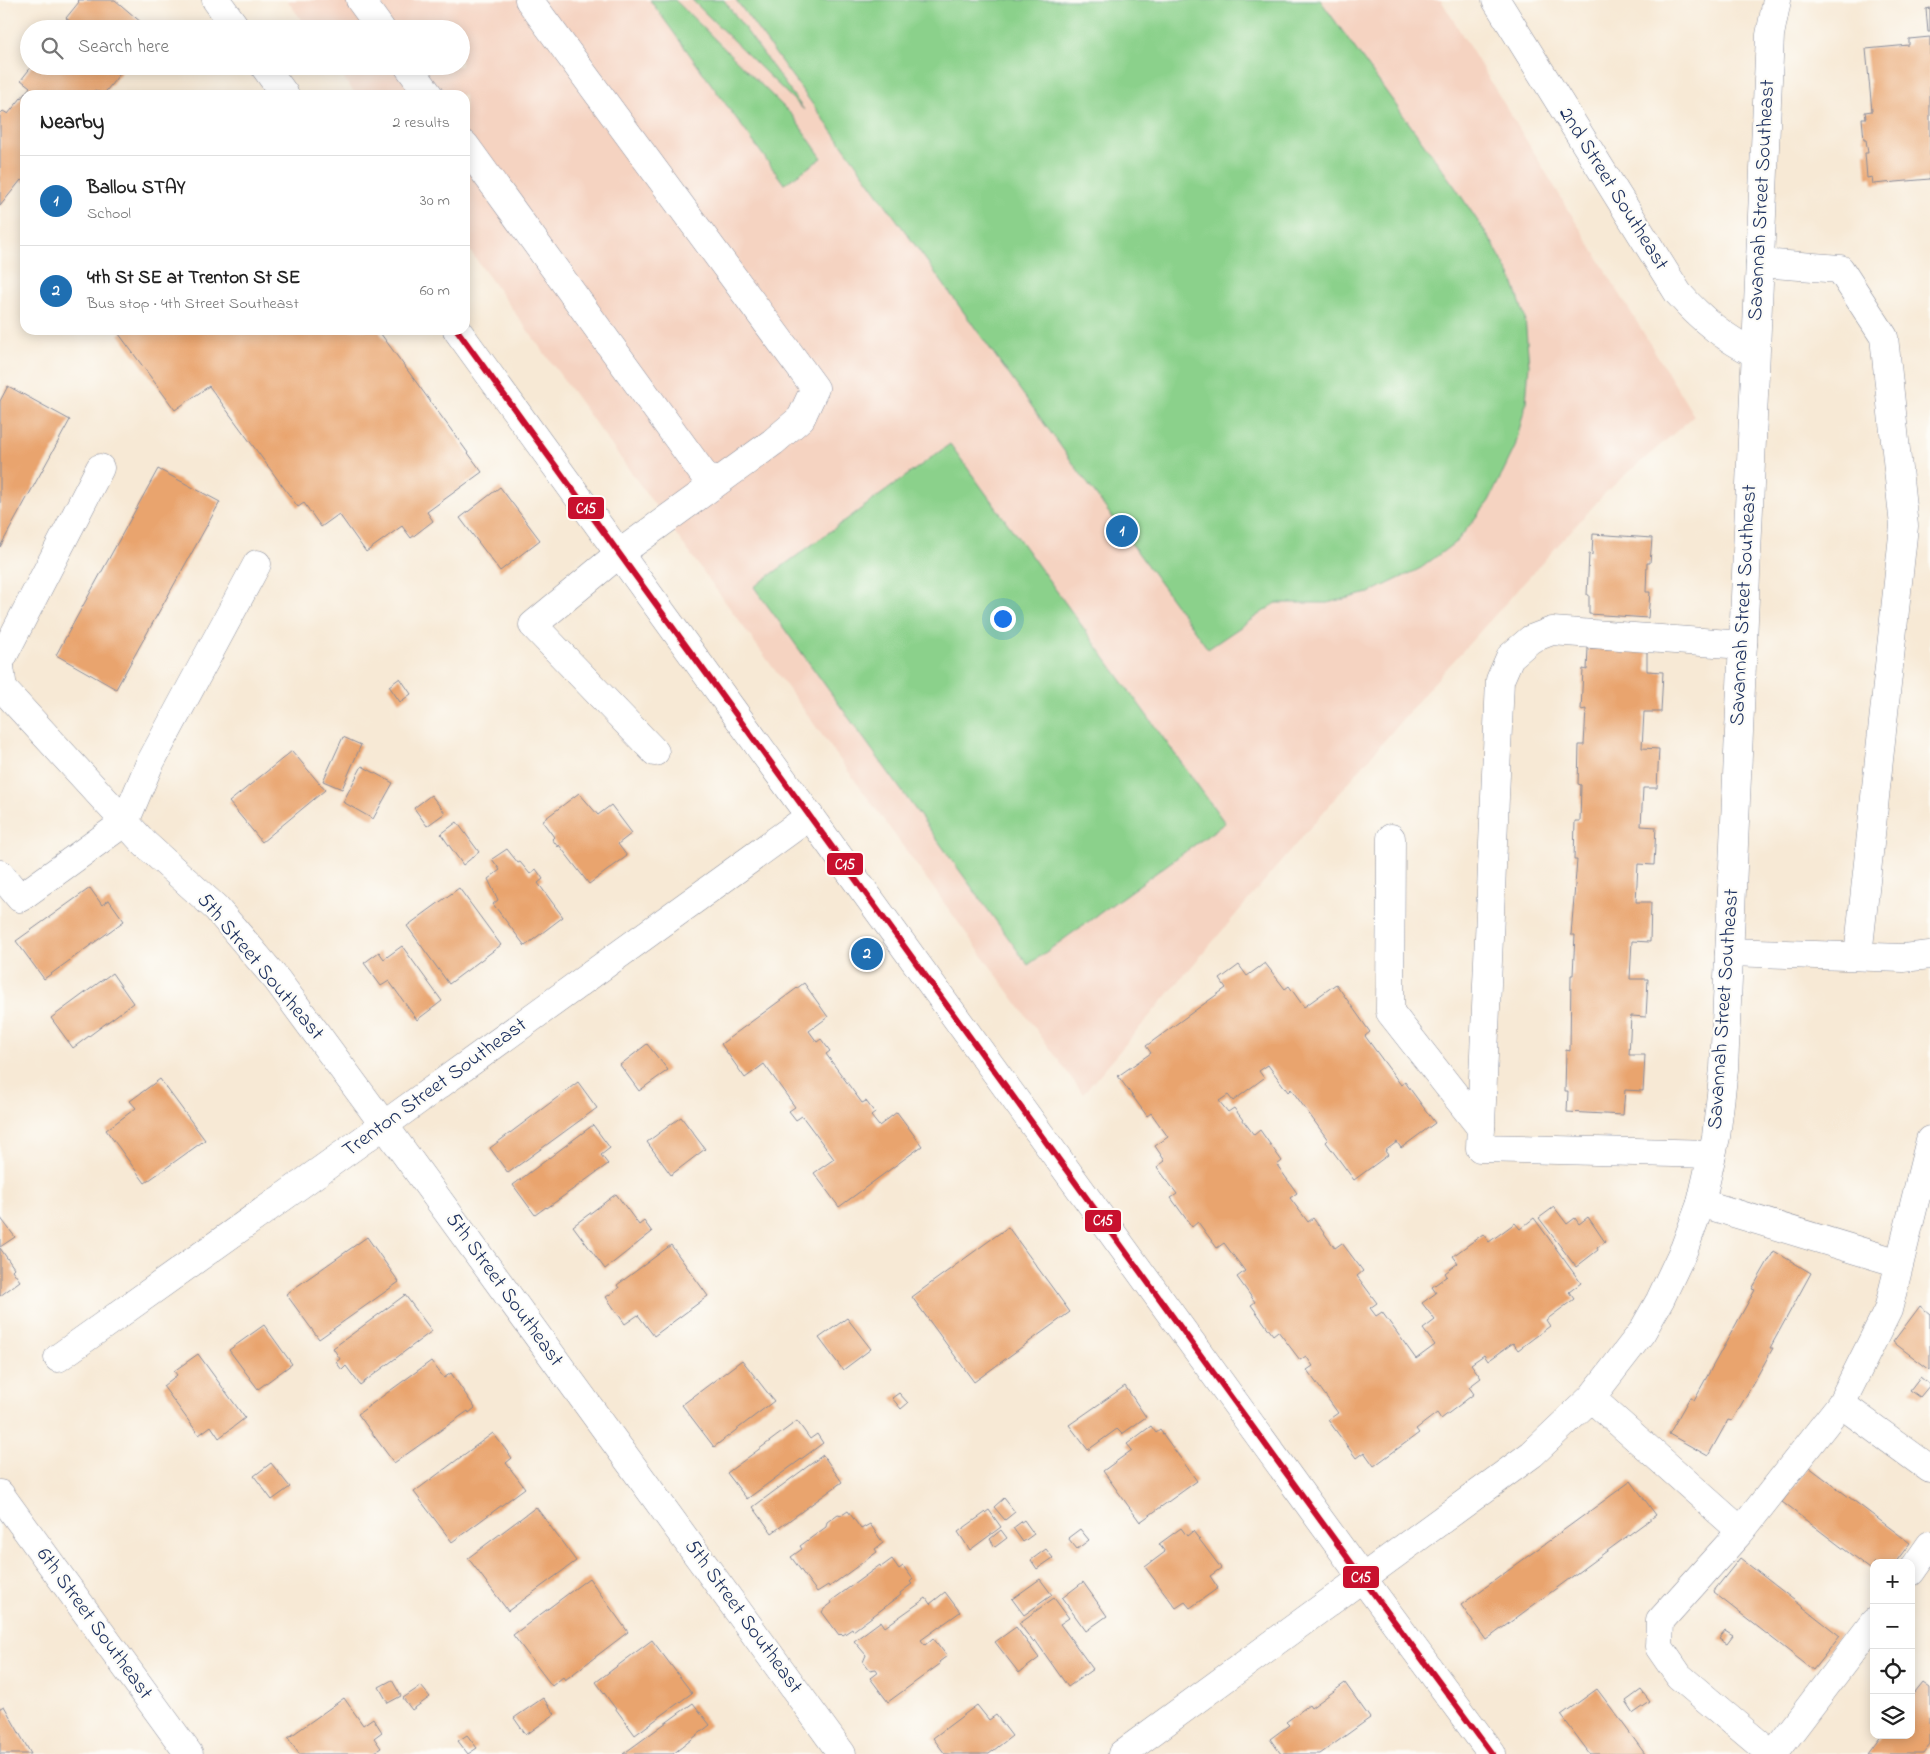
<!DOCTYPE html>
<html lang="en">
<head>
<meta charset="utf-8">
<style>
	:root { --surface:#fff; --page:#f6f6f6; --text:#222; --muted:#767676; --line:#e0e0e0; --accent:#1f6fb2 }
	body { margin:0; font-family:"Indie Flower",sans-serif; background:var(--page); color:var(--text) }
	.controls { position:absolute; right:15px; bottom:15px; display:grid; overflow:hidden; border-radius:10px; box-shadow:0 2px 12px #0003 }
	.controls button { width:45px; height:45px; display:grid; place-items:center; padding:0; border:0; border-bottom:1px solid var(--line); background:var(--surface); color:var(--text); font:25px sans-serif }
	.you { position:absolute; left:1002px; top:618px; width:18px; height:18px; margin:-12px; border:4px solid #fff; border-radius:50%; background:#1a73e8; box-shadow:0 0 0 8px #1a73e833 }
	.badge { display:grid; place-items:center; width:32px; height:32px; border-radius:50%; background:var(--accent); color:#fff; font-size:16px; font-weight:700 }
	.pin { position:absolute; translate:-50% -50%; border:2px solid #fff; box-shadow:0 1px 5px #0006 }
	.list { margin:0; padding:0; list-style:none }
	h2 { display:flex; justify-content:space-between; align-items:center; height:65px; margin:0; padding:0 20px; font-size:21px }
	h2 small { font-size:16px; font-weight:400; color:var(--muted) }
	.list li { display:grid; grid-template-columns:32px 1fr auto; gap:15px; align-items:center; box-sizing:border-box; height:90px; padding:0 20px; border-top:1px solid var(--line) }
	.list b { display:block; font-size:19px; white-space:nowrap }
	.list p { margin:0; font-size:16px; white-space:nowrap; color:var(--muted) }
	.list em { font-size:16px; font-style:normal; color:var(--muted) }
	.icon { flex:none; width:28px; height:28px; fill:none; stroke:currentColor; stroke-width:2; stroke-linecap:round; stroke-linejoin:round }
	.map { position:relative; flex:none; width:1930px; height:1754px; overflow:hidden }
	.search { position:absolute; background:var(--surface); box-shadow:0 2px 12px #0003; left:20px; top:20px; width:450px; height:55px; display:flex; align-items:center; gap:12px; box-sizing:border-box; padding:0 18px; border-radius:28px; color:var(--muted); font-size:19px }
	.panel { position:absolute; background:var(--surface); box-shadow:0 2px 12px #0003; left:20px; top:90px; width:450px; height:245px; border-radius:15px }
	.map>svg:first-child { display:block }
	.built { fill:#f5d3c1 }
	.green { fill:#8bd18b; stroke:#538074 }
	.building { fill:#e9a46e }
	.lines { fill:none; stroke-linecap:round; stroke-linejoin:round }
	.minor-casing { stroke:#898c9a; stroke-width:29 }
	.minor { stroke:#fff; stroke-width:28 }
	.bus-1-casing { stroke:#fdfcf7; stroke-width:10 }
	.bus-1 { stroke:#c8102e; stroke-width:6 }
	.labels { text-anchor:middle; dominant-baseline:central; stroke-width:4.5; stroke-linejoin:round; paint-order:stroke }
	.street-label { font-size:21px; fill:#1b2f5e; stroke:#fdfcf7 }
	.line-badge { stroke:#fdfcf7; stroke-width:2 }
	.badge-label { font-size:14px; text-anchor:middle; font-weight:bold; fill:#fff }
</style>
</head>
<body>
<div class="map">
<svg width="1930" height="1754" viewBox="0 0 1930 1754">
	<rect width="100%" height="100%" fill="#fdfcf7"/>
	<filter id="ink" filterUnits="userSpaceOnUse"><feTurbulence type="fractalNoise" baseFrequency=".02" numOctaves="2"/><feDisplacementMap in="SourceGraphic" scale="10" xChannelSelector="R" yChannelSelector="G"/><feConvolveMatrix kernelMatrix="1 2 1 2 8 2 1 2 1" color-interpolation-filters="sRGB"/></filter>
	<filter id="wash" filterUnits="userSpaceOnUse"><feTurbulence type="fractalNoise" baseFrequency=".0096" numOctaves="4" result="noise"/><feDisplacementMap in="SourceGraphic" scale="20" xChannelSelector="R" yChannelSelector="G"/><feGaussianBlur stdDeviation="1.12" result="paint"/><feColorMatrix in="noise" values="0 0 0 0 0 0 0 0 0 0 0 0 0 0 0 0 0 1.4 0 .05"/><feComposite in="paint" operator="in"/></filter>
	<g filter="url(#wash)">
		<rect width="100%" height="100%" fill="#f7e9d5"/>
		<!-- built -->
		<polygon class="built" points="287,0 1441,0 1694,416 1606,492 1429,688 1083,1094 465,244 465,95 356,95 335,66 461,66 461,29 308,29"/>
		<!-- green -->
		<g class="green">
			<polygon points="650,0 675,0 792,115 822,158 784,184"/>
			<polygon points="692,0 724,0 804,110"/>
			<path d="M736,0h584l135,187 38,57 20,37 12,37 4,47 -3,38 -11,44 -26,54 -32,40 -36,27 -52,25 -42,10h-51l-68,46c-158,-216 -313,-434 -472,-649z"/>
			<polygon points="950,444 1225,823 1028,965 754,587"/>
		</g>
		<g id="blocks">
			<!-- building -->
			<g class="building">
				<polygon points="77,0 115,0 142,23 137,29 73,29 76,26 66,18 79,2"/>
				<polygon points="1930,8 1930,32 1928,32 1926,9"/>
				<polygon points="1930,37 1930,179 1873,184 1872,177 1867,178 1865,153 1868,153 1866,140 1864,140 1862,118 1866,118 1865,112 1872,111 1866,49 1909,45 1909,39"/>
				<polygon points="32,66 126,66 103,95 95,90 91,95 25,95 25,183 21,180 0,206 0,114 3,111 8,114 30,87 21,80"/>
				<polygon points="124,330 378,330 482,472 427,512 433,521 411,538 402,526 366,552 339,514 321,527 304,503 298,507 209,386 175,410 119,334"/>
				<polygon points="8,386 70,420 0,547 0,401"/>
				<polygon points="158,469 220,502 116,689 56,655"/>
				<polygon points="500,487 540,540 500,571 460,518"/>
				<polygon points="1593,534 1652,538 1650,563 1647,563 1646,592 1650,592 1648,618 1589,614 1589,595 1587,595 1589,554 1592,555"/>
				<polygon points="1588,648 1647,651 1647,671 1663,672 1661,712 1644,712 1642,748 1659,749 1657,788 1643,788 1641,826 1656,827 1654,865 1638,864 1636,902 1651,902 1650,942 1632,941 1630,979 1648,979 1646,1017 1631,1016 1629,1055 1645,1055 1643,1091 1625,1090 1623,1115 1567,1112 1568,1091 1565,1091 1566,1050 1570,1051 1571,975 1573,975 1575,935 1571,935 1577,860 1574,860 1575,821 1580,821 1581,785 1578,784 1579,745 1584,745 1586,709 1581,710 1583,669 1587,670"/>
				<polygon points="400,678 411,694 400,702 389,686"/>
				<polygon points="343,737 361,745 342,789 323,781"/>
				<polygon points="292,751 325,790 262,842 229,802"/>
				<polygon points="362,766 393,783 373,819 343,802"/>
				<polygon points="579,793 598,815 611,805 632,833 618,844 627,856 589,884 559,845 558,847 552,839 554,837 542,821"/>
				<polygon points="431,795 445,813 427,826 414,808"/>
				<polygon points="457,822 479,852 463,865 441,834"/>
				<polygon points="507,849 518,863 520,862 530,874 536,869 543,879 538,883 563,917 525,946 493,904 498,900 488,879 500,870 492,859"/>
				<polygon points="90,888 102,905 109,900 124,921 44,979 16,941"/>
				<polygon points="459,888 501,945 449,984 407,926"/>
				<polygon points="402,946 442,1001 417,1020 389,981 381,986 364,963 379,952 384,959"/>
				<polygon points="1265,963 1285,989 1289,986 1304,1007 1336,984 1370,1032 1365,1036 1401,1085 1405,1082 1435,1123 1401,1148 1397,1142 1385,1151 1388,1155 1354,1180 1326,1142 1328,1140 1291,1089 1288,1092 1268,1065 1259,1071 1264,1078 1233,1101 1228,1095 1219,1101 1228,1112 1234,1108 1254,1135 1260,1130 1282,1161 1277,1165 1297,1193 1290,1198 1308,1222 1313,1218 1335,1248 1342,1243 1363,1271 1357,1276 1377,1303 1370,1308 1376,1316 1382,1312 1416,1359 1435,1345 1423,1329 1435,1320 1422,1303 1436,1293 1432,1287 1447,1276 1445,1273 1458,1263 1453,1256 1483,1234 1489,1242 1515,1223 1520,1229 1534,1218 1581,1283 1569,1292 1574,1299 1546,1320 1550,1326 1518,1350 1513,1343 1488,1361 1484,1355 1471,1364 1481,1378 1469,1387 1474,1394 1441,1419 1437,1413 1416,1429 1419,1433 1374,1466 1364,1452 1356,1458 1328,1420 1338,1413 1307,1370 1313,1366 1306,1356 1300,1360 1278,1331 1273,1335 1251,1305 1255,1302 1237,1277 1245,1271 1224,1243 1217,1248 1198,1222 1192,1227 1171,1198 1177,1194 1157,1167 1165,1161 1155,1146 1168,1137 1151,1113 1147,1116 1118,1076 1151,1053 1146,1046 1226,988 1220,979 1239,965 1247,976"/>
				<polygon points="112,973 133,1003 73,1048 51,1018"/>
				<polygon points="804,983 828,1017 809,1031 817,1042 821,1039 830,1051 826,1054 862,1103 866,1101 875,1113 871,1116 879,1126 897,1112 922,1146 839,1207 814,1173 834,1159 802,1116 796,1120 789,1111 795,1107 764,1064 745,1078 721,1044"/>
				<polygon points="647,1044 668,1070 639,1091 620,1065"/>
				<polygon points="160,1079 205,1140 145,1183 106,1130 136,1108 130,1101"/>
				<polygon points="578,1082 597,1108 508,1173 490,1148"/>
				<polygon points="681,1117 705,1149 671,1175 647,1142"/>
				<polygon points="593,1125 610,1148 601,1155 608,1164 547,1208 546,1207 535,1215 513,1185"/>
				<polygon points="616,1194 639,1225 644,1221 652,1232 605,1269 573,1226"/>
				<polygon points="1554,1207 1567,1224 1575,1218 1579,1224 1588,1217 1605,1242 1597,1248 1598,1250 1576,1267 1539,1218"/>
				<polygon points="0,1217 15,1237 0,1247"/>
				<polygon points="1008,1227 1070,1312 974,1382 912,1297"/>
				<polygon points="367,1237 399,1282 319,1339 286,1294"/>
				<polygon points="671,1245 708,1296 654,1336 638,1315 625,1324 606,1297 619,1288 617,1285"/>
				<polygon points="0,1248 14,1268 12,1270 20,1281 0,1296"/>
				<polygon points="1774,1251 1811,1273 1770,1348 1773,1348 1732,1421 1728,1420 1708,1456 1669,1434 1690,1397 1694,1400 1755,1290 1752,1289"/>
				<polygon points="405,1295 432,1331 360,1385 346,1366 342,1370 336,1362 340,1359 333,1348"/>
				<polygon points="1920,1306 1930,1314 1930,1370 1893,1342"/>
				<polygon points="847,1318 871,1349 843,1370 819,1338"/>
				<polygon points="264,1325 292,1364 258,1389 229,1350"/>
				<polygon points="198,1354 245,1418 219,1438 211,1426 199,1435 163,1386 177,1375 174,1371"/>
				<polygon points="742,1360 774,1401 714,1447 682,1405"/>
				<polygon points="431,1361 444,1378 451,1373 475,1408 469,1413 468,1411 394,1463 358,1414"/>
				<polygon points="1920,1377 1930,1385 1920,1397 1910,1390"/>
				<polygon points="1125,1386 1146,1417 1122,1434 1117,1429 1088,1450 1069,1425"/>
				<polygon points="899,1393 908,1403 901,1409 892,1398"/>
				<polygon points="797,1421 810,1439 817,1434 823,1443 747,1499 727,1473"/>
				<polygon points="1151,1426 1156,1433 1160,1430 1197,1481 1140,1522 1103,1471 1132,1450 1127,1444"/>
				<polygon points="493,1433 512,1458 506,1463 525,1488 452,1542 414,1492"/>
				<polygon points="823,1455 842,1482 772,1533 753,1507"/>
				<polygon points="271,1463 290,1487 272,1500 254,1476"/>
				<polygon points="1809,1467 1910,1543 1895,1563 1874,1563 1874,1572 1782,1502"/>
				<polygon points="1631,1481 1656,1515 1486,1640 1461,1605"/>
				<polygon points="1004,1498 1015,1512 1005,1520 994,1507"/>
				<polygon points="536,1507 576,1561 508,1611 468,1558"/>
				<polygon points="989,1510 1001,1527 970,1550 958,1532"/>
				<polygon points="848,1511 861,1529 870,1524 883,1543 875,1549 877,1552 829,1587 828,1585 817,1592 791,1557 802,1549 800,1546 826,1527 827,1522 838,1514 842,1515"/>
				<polygon points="1024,1520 1034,1534 1023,1542 1013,1528"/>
				<polygon points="1181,1528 1187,1536 1193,1531 1221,1568 1210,1576 1218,1588 1190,1608 1185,1602 1176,1608 1145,1567 1165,1552 1159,1544"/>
				<polygon points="1080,1529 1089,1540 1077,1549 1068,1538"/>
				<polygon points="1001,1530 1007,1538 995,1547 990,1539"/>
				<polygon points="1046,1549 1053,1558 1037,1569 1031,1560"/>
				<polygon points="1740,1558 1840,1636 1813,1670 1713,1592"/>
				<polygon points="892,1559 899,1569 903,1566 913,1579 910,1582 912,1584 900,1593 901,1595 853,1631 852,1629 843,1635 841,1633 839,1635 822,1612 824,1609 832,1603 831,1601 880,1565 881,1567"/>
				<polygon points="589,1578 628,1632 565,1680 563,1677 552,1686 513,1635"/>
				<polygon points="1040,1579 1052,1595 1024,1615 1012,1599"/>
				<polygon points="1083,1582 1107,1616 1086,1631 1062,1598"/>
				<polygon points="945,1592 960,1612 921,1640 925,1645 933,1638 947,1656 939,1662 940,1664 888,1702 870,1678 878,1672 876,1669 869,1670 863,1662 866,1655 854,1641 881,1621 885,1627 926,1598 930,1604"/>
				<polygon points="1054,1598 1069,1618 1060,1624 1093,1669 1068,1687 1035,1640 1033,1642 1019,1623"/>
				<polygon points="1016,1627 1039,1658 1019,1673 995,1642"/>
				<polygon points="1725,1631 1733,1636 1727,1644 1719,1639"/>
				<polygon points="652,1640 692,1693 635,1735 596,1682"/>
				<polygon points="392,1680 401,1696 388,1703 379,1687"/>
				<polygon points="1345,1683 1370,1718 1320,1754 1281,1754 1270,1739 1289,1725 1286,1722 1309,1705 1311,1708"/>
				<polygon points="1923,1683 1930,1688 1930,1745 1923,1754 1868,1754 1882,1735 1911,1735 1911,1698"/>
				<polygon points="421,1686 430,1697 412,1710 403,1698"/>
				<polygon points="1597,1689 1621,1721 1645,1754 1590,1754 1561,1715"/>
				<polygon points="1641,1690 1650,1702 1634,1713 1626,1701"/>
				<polygon points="344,1698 363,1725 373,1718 382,1732 374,1738 381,1748 372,1754 299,1754 288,1738"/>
				<polygon points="543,1698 555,1714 526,1735 514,1718"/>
				<polygon points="693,1703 710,1725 673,1754 623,1754"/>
				<polygon points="977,1705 989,1720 996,1715 1012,1736 989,1754 945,1754 933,1738"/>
				<polygon points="4,1706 31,1754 0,1754 0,1708"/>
				<polygon points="467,1735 477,1748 468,1754 458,1741"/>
			</g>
		</g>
	</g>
	<g filter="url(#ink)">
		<use href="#blocks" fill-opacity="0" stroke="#898c9a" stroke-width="1"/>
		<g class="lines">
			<!-- minor casing -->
			<g class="minor-casing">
				<g id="minor">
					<polyline points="216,0 237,29"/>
					<polyline points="360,0 381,29"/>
					<polyline points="529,0 815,388 801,418 773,442 620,553 533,625 655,752"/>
					<path d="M1496,0l182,293c22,25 47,46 77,60"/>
					<polyline points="264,66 285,95"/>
					<polyline points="408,66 429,95"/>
					<polyline points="465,145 712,486"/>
					<polyline points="1760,263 1840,269 1884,337 1904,526 1858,956"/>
					<polyline points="457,330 1363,1579 1492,1754"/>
					<polyline points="0,662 100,468"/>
					<polyline points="0,667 3,689 125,822 149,765 257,564"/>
					<polyline points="1391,838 1390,1012 1481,1128"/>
					<polyline points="0,874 20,898 125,822 145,844 216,908 277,980 384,1125 842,1754"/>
					<polyline points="1729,952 1903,958 1930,955"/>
					<polyline points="1712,1154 1480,1148 1500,680 1510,657 1531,639 1552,631 1743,645"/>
					<polyline points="1701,1203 1899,1263"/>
					<polyline points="58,1358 384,1125 810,816"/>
					<polyline points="1591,1398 1741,1531"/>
					<polyline points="1841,1404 1930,1469"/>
					<polyline points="0,1494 189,1754"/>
					<polyline points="1911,1572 1930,1545"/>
					<polyline points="1122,1754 1532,1454 1591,1398 1642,1332 1660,1300 1684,1249 1701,1203 1716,1137 1724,1069 1770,35 1777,0"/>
					<polyline points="1771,1754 1679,1676 1659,1647 1660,1621 1741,1531 1841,1404 1888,1310 1930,1140"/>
					<polyline points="1774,1754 1874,1622"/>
				</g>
			</g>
			<!-- minor -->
			<use href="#minor" class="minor"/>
			<!-- bus-1 casing -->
			<g class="bus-1-casing">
				<polyline id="bus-1" points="457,330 1363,1579 1492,1754"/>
			</g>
			<!-- bus-1 -->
			<use href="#bus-1" class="bus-1"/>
		</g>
	</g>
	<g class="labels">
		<!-- street labels -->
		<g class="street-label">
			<text transform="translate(1613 189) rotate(58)">2nd Street Southeast</text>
			<text transform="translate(1762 200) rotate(-87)">Savannah Street Southeast</text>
			<text transform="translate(1744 605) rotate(-87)">Savannah Street Southeast</text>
			<text transform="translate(260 967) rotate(50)">5th Street Southeast</text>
			<text transform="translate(1724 1009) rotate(-86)">Savannah Street Southeast</text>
			<text transform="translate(435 1088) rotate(-36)">Trenton Street Southeast</text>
			<text transform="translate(504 1290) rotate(54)">5th Street Southeast</text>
			<text transform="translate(743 1617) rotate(54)">5th Street Southeast</text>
			<text transform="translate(94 1624) rotate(54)">6th Street Southeast</text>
		</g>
	</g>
	<g class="line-badge">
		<rect x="567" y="496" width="38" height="24" rx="5" fill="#c8102e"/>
		<rect x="826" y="852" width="38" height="24" rx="5" fill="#c8102e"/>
		<rect x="1084" y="1209" width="38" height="24" rx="5" fill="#c8102e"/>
		<rect x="1342" y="1565" width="38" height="24" rx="5" fill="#c8102e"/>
	</g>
	<g class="badge-label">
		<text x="586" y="513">C15</text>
		<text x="845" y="869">C15</text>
		<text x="1103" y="1225">C15</text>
		<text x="1361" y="1582">C15</text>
	</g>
</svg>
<div class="controls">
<button>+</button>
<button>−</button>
<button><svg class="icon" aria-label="locate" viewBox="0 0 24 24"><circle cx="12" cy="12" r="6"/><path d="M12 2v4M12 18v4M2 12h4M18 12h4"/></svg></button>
<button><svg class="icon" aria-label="layers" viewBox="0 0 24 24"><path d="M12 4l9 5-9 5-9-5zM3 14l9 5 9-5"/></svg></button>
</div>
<div class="you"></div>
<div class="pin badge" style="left:1122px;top:531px">1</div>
<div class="pin badge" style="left:867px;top:954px">2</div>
<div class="search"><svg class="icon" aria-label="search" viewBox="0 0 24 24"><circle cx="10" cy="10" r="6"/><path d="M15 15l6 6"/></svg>Search here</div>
<section class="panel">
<h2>Nearby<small>2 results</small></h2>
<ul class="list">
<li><span class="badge">1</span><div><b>Ballou STAY</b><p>School</p></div><em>30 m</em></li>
<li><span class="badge">2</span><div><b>4th St SE at Trenton St SE</b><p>Bus stop · 4th Street Southeast</p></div><em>60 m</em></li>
</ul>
</section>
</div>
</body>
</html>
